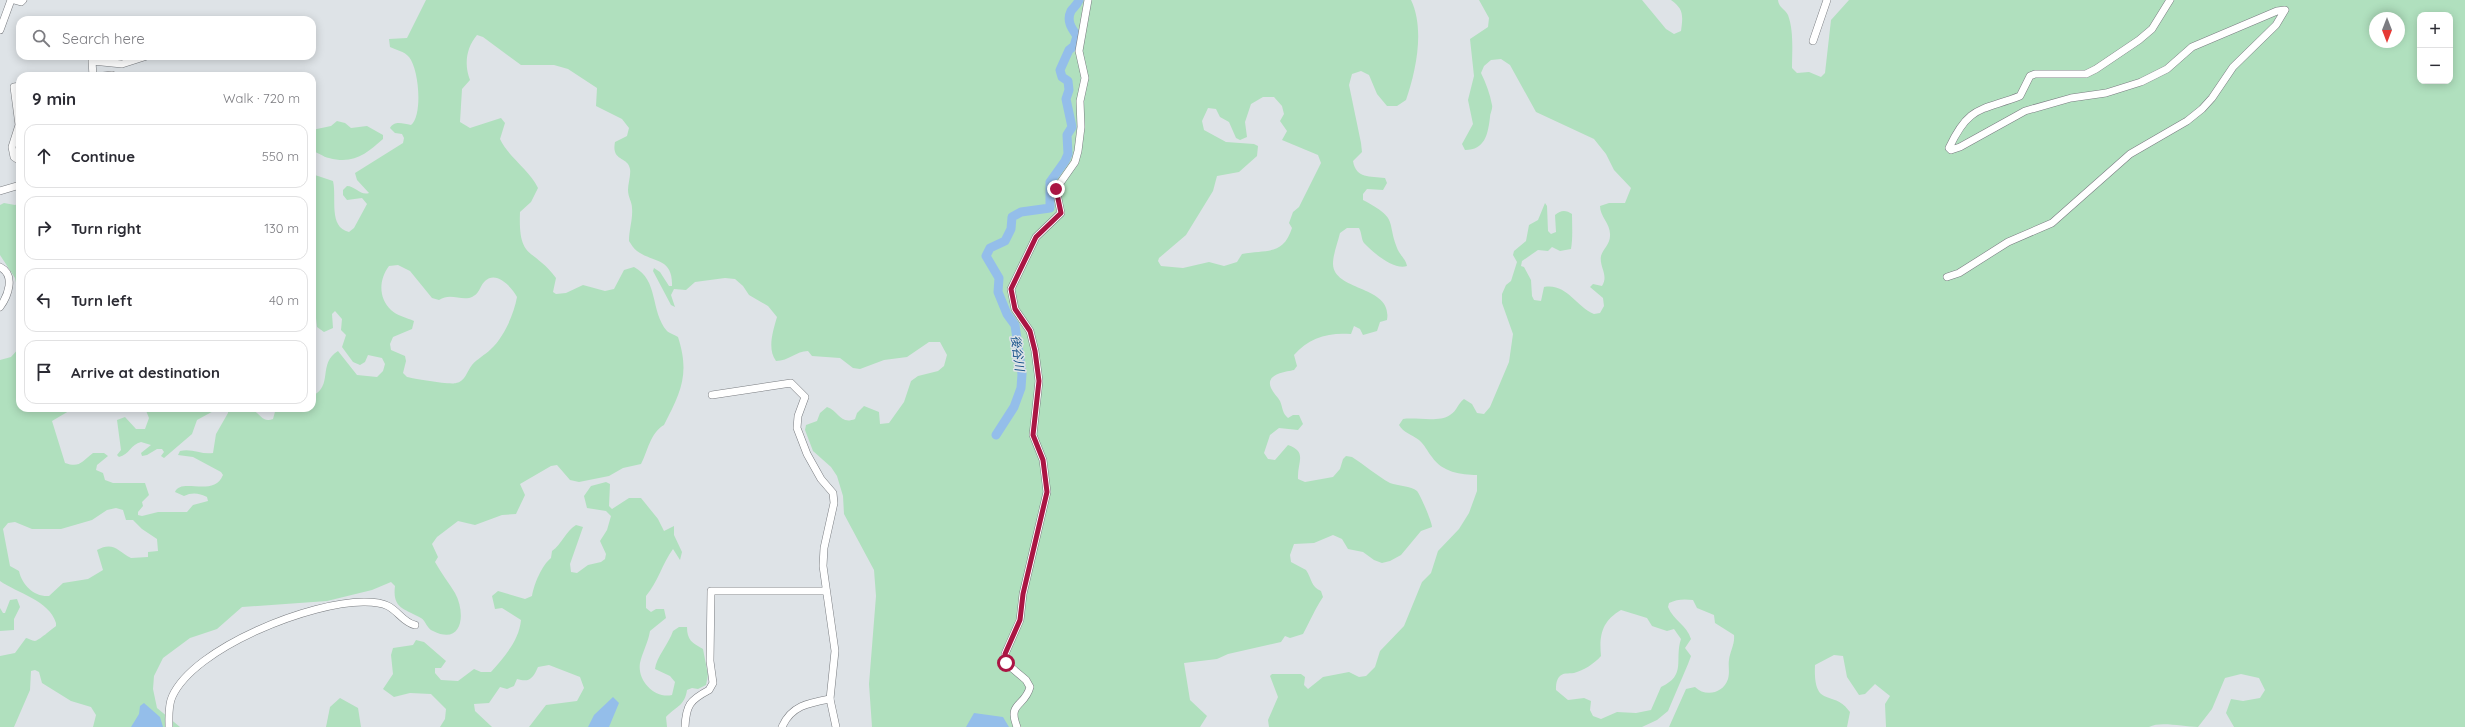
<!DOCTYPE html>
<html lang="en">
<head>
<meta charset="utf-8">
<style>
	:root { --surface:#fff; --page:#f7f7f7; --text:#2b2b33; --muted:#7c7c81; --line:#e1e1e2 }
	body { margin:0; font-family:Quicksand,"Noto Sans JP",sans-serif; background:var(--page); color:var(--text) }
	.controls { position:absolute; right:12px; top:12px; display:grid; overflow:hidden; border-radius:8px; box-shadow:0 2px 10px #0003 }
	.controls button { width:36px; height:36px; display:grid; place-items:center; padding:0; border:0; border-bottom:1px solid var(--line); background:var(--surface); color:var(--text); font:20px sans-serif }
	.compass { position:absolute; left:2369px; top:12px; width:36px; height:36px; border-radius:50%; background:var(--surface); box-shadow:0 2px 10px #0003; rotate:180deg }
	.stop { position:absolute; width:12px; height:12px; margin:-9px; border:3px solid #aa1543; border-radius:50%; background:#fff }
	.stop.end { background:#aa1543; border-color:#fff; box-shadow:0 1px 4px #0008 }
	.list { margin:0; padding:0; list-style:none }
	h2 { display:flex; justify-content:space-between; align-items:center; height:52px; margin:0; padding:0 16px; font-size:17px }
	h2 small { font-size:13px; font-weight:400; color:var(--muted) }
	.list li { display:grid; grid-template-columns:26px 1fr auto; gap:12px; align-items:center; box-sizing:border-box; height:64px; margin:0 8px 8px; padding:0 8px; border:1px solid var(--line); border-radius:12px }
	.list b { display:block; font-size:15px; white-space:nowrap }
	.list em { font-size:13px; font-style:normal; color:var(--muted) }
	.icon { flex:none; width:22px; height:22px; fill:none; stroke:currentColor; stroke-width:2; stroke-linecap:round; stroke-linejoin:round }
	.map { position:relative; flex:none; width:2465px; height:727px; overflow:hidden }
	.search { position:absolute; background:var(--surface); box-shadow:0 2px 10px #0003; left:16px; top:16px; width:300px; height:44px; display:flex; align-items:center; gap:10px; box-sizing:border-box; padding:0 14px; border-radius:12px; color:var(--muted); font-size:15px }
	.panel { position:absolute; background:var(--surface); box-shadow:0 2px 10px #0003; left:16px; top:72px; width:300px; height:340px; border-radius:12px }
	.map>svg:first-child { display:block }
	.green { fill:#b0e0be; fill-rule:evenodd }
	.water { fill:#94beea }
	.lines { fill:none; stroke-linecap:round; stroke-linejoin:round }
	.river { stroke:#94beea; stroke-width:9 }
	.minor-casing { stroke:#797c80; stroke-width:8 }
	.minor { stroke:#fff; stroke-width:7 }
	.route { stroke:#aa1543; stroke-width:5 }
	.labels { text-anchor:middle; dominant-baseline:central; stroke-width:3; stroke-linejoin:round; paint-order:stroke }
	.water-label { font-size:12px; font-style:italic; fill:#1a558c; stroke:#dee3e7 }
</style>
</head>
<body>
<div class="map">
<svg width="2465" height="727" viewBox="0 0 2465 727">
	<rect width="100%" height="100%" fill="#dee3e7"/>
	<!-- green -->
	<g class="green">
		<path d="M426,0h985c14,29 5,71 -5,100l-9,6h-10l-10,-12 -8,-19 -8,-4 -9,3 -3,11 12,58 1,9 -9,9c3,18 17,15 32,17l2,5 -4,7 -16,-1 -4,5v6c38,20 22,21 36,52 3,5 7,8 8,14 -12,5 -35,-14 -43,-23 -3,-4 -2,-10 -5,-15h-12l-7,5c-2,9 -7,21 -7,31 1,28 60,21 54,56l-7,2 -3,9 -14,4 -3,-6 -6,-3 -3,8c-22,-2 -43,4 -57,21l3,11 -3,4c-9,2 -29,4 -23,18 2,5 7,9 9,13 3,7 2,12 8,17l5,-3h6l4,9 -5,6 -19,-2 -9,7 -6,18 4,6 7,1 13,-15c20,7 9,17 10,34l7,3 28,-5 7,-8 3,-10 3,-3 6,1c13,8 25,19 38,26 8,3 21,3 27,8 3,3 15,31 15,36l-11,4 -20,24 -11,6 -8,2 -8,-3 -11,-8 -15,-3 -6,-10 -9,-4 -19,8 -20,1 -4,11 1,7 15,8c6,9 5,17 15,21l2,6c-8,12 -13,24 -20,37l-13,4 -5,-2 -4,6 -53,12 -11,5 -33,4 6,37 17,16 -7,11h-328l-3,-43 7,-88 -2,-26 -30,-56 -1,-18 -6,-20 -6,-9 -18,-16 -8,-21 1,-5 11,-4 3,-8 7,-6c12,4 13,18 28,12l2,-6 7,-7 15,6 1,12 9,-1 15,-21 7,-21 7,-5 20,-5 6,-5 3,-11 -7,-13h-11l-22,15 -23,3 -24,9 -7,-1 -13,-10 -28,-2 -4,-5c-12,0 -19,10 -32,10 -9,-12 -3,-30 1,-44l-9,-11 -19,-11 -6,-9 -8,-7 -10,-1 -30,4 -9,8 -12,-1 -3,6 4,12 -4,-2 -18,-34 1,-3 6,4 9,14h3c1,-29 -19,-23 -35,-35 -3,-2 -6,-7 -8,-10 0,-12 4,-22 3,-33 0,-6 -4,-11 -4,-18 0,-6 3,-15 2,-21 -2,-13 -19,-7 -15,-27l12,-6 2,-8 -7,-9 -26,-13 1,-18 -29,-19 -14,-4h-33l-38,-28 -6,-2c-11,13 -13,30 -7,45l-8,9 -2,33 10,6 31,-10 4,5 -5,16c9,19 29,30 38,49l-7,14 -11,10c-2,49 13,35 36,66l-3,14 3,2 10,-1 17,-8 22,6 9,-2 10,-19 10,-3c25,13 16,44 33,64 2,2 8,4 11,6 12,37 3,55 -14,88 -14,8 -16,26 -23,39l-18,4 -14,8 -30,6 -9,-2 -13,-15 -6,1 -31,18 5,11 -9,19 -14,1 -27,10 -17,-4 -21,16 -5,7 6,13 -3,5c6,11 14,21 20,31 11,20 8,53 -22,38 -6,-2 -7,-10 -12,-13 -16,-9 -29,-9 -26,-32l-4,-4 -19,8 -45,11 -85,6 -25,22 -27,9 -27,20 -9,18 -1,13 4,19 23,19h-87l3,-12 -5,-8 -20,-6 -29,-18 -3,-11 -4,-2 -4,1 -1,19 -16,37h-14v-71l15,-3 11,-15c2,0 6,3 9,3 3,0 17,-12 21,-15v-3c-7,-23 -39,-30 -56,-42v-221l11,-3 9,-10v61h54l-22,13 13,42c15,5 16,-1 28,-10h11l4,3 -11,9 -1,5 7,3 2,7 8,3h32l4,12 -7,7 1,4 -5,6v3l4,1 16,-4h29l6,-7 15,-4 -1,-4c-8,-4 -15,-5 -23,-1l-9,-4c6,-15 39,6 48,-17l-2,-3 -28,-15 -15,-2 2,-4c12,-3 22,4 33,2l3,-19 12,-21v-5c6,0 14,-1 20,0 11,2 13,16 25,11l3,-11h36v-12c22,-10 5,-32 26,-45l19,24 20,2 6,-6 2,-7 -3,-6 -14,-3 -3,7 -5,3 -7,-3 -11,-15 4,-12 -5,-5 1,-11 -7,-8 -3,3 1,14 -9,4 -7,-5 -5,-44v-109l21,7c4,17 -5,46 16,51l5,-4 13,-24 -5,-6 -15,2 -4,-5v-5l4,-4c8,0 14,10 22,7l-12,-13 -2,-7 48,-30 1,-5 -2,-4 -7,-1 -5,-5c5,-8 13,-4 21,-3 12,-10 8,-56 -2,-68 -5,-6 -13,-7 -19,-10l-1,-8 18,-1zM1263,97h11l8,9 2,8 -4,7 7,10 -5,9 36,15 3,8 -22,44 -6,5 -4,11 3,5c-9,28 -25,21 -50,26l-5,8 -13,4 -15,-4 -26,6 -22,-2 -3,-5 1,-3 27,-23 27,-44 4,-15 22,-4 18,-16 1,-10 -4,-2 -28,-2 -22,-12 -2,-9 6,-13 8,1 4,8 9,5 7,16 4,2 7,-3 -2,-15 6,-18zM398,265l12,6 22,27 7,2c11,-7 20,0 30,-2 11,-3 10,-11 16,-17 12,-11 27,7 32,16 -3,17 -13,40 -26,52 -6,6 -14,10 -19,16 -5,6 -7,17 -16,18 -5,2 -41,-4 -49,-6l-4,-4 3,-12 -1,-5 -14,-6 -1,-6 3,-7 19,-8 2,-8c-7,-3 -18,-6 -23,-11 -13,-12 -12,-31 -2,-44zM116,508l7,2 3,10h7l9,9 15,10 1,12 -10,1v5l-17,1c-13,-7 -18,-17 -34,-8l6,20 -15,9 -25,4 -14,13c-15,1 -27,-11 -30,-25l-9,-5 -7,-37 5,-6 7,-1 17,7h29l31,-9 15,-10z"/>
		<path d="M1479,0h163l24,29 8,5 7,-3c2,-15 3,-22 -10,-31h107c1,8 7,9 10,15 6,16 4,37 4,53l5,5 12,-1 12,5 4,-4 6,-53 18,-20h616v727h-231l-8,-14 5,-14 12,2 17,-3 5,-8 -6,-12 -18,-4 -16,4 -13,31 -14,18c-15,0 -37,-6 -49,0h-263l-1,-23 5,-8 -15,-12 -10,10 -6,1 -12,-18 -4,-21 -9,-1 -19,10c-2,46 19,23 35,47l-3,15h-178l17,-38 9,-2c10,10 28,7 33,-8 2,-7 0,-13 1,-19 1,-9 6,-16 5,-25l-19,-12 -1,-8 -17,-7 -4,-8c-9,-1 -16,-1 -24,3l-1,4c5,13 19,18 23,32l-6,9 6,8 -3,8 -20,47 -11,9 -15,7h-373l-1,-7 10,-23 -8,-21 2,-2h29l4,3 -1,8 4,4 15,-12 26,-5 10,5 7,-1 9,-9 5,-16 24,-25 18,-44 9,-9 7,-22 21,-22 10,-16 8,-22v-16c-16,0 -35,-3 -45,-18 -5,-6 -7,-12 -13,-17 -8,-6 -15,-7 -20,-15l4,-6c14,-2 35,4 47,-4 7,-4 8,-12 14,-16l8,5 5,9 7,1 6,-7 19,-45 4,-28 -11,-31v-9l4,-9 5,-4 6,-19 -4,-7 1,-4 12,-10 3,-16 9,-5 7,-17 2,3 1,25 3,3 5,-2 -1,-17c6,-5 11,-5 17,-1 0,11 1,24 -1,35l-11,2 -8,-4 -4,4 -10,-1 -16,11 -1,5 3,1 7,13 1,16 2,4 7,1 3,-14c23,-4 31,19 50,27l6,-1 4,-7 -1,-8 -13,-11 3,-3 9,2c7,-11 -3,-19 -1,-30 2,-7 9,-12 9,-20 1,-12 -10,-19 -10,-30l9,-3h16l6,-15 -17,-18 -8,-16 -12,-15 -58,-27 -26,-47 -9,-6 -10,1 -7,6 -3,7c5,10 9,21 11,32 1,4 -2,8 -2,12 -2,17 -5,33 -25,33l-3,-6 11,-20 -5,-24 6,-24 -4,-37 18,-12 1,-9zM2420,15h30v66h-30zM2375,18h24v24h-24zM1621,610l26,8 5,8 15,5 7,-2 7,10c-7,21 6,36 -20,48l-10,23 -15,3 -19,-1 -16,7 -8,-3 -3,-6 1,-9 -7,-3 -16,2 -12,-10c0,-4 0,-9 3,-13 4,-5 9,-3 15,-4 10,-3 20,-9 27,-17 -2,-21 1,-35 20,-46z"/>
		<path d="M337,121l8,2 6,5 16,-2 16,9v4c-16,14 -29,26 -54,19 -6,-1 -11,-6 -17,-7v-21l19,-4z"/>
		<polygon points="4,203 15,205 20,203 20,301 15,278 0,255 0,205"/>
		<path d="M145,408h74l-22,12 -5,14 -28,24 -3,-2 3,-4 -2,-3h-5l-10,6 -5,1 -1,-3 10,-8 -10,-3c-10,2 -12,13 -22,15l-2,-2 4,-5 -4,-30 8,-3 11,12h9l4,-11z"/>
		<path d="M606,482l4,2 -1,22 3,3 17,-11h12l17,21 6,12 10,-5v9l8,17 -2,8 -7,-11c-11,15 -15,33 -27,47v12l5,4 5,-3h8l2,9 -16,13c-2,12 -8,22 -10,32 -3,18 15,36 32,32l3,-13 -5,-6 -15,-7c1,-11 14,-26 18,-38l6,-4h8c0,13 5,16 16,22l5,26 -2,10 -8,4 -6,-1 -5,2c-2,16 -12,17 -21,27l1,10h-138l17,-22 31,-4 7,-13 -4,-11 -31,-12 -11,2c-5,11 -8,16 -21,12l-3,7 -7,3 -7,-2 -11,16 -15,1 1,7 17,16h-52l5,-8 1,-10 -15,-15 -21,-1 -16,4 -11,-8 10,-15 -2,-19 2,-7 20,-3 3,-5 8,2 22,19 -5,7h-6v5l6,7 17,1 16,-12 7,3h10c13,-15 28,-31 30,-52l-19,-12 -7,1 -3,-13 6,-5 27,8 7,-3c2,-12 10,-31 19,-38l1,-7c10,-7 13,-19 24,-26l7,2 -13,37 1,8 6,1 11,-8 13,-3 4,-3 1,-5 -6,-13 7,-11 4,-14 -5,-5 -19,-3 -3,-12 7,-10z"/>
		<polygon points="17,599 20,607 14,619 14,630 0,631 0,608 3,613 5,613 10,600"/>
		<polygon points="340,698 358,708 361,727 326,727 330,707"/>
	</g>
	<!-- water -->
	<g class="water">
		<polygon points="613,697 619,703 609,727 588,727 594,715"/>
		<polygon points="144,703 160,717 163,727 131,727 139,714 140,706"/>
		<polygon points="974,713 1003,717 1009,727 966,727"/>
	</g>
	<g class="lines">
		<!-- river -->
		<path class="river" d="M996,435l18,-28 7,-19 1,-14 -7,-49 -8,-11 -9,-22 1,-14 -13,-22 4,-8 15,-7 6,-12 1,-12 9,-5 29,-4v-26l15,-21 3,-7 -1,-19 5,-8 -6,-28 3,-9 -1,-9 -6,-4 -2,-7 9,-20 5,-4 3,-10c-5,-7 -11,-15 -6,-25 3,-4 6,-6 8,-11"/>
		<!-- minor casing -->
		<g class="minor-casing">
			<g id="minor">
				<polyline points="14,0 21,2 23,0"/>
				<polyline points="0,30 11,0"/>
				<polyline points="1813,41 1827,0"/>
				<polyline points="93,76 92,61 122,64 147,56"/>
				<polyline points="103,76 112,75"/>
				<polyline points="20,86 14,87 19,125 12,147 14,157 20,161"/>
				<polyline points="0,191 20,185"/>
				<path d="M0,267c16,8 8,29 0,40"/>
				<path d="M1947,277l12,-4 49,-31 44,-19 78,-69 57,-33 15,-12 10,-11 21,-31 43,-42 9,-15 -8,1 -85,36 -25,22 -26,13 -35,11 -35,5 -46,13 -65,36 -9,3 -2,-2c20,-43 32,-37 71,-52l10,-20 5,-2h51l10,-5 43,-29 13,-11 18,-29"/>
				<polyline points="712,395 791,383 805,397 798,416 797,428 807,454 821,479 833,493 834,503 824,548 823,566 835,651 830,699 836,727"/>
				<path d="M169,727c0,-10 -1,-21 3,-30 22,-50 141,-96 193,-95 7,0 17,1 23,4 10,5 16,17 27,19"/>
				<path d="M685,727c1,-22 5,-27 24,-37l4,-7 -3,-22 1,-70h115"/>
				<path d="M782,727c9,-21 26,-24 48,-28"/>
				<path d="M1017,727c-10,-25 8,-20 13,-40l-4,-7 -20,-17 -1,-9 15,-34 3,-26 24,-102 -4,-32 -10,-25 6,-54 -4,-30 -5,-20 -15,-22 -4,-20 25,-52 25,-24 -5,-24 19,-27 3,-11 3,-24 -1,-26 5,-23 -6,-27 9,-51"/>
			</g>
		</g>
		<!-- minor -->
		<use href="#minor" class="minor"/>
	</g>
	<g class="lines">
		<!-- route -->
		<polyline class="route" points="1006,663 1005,654 1020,620 1023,594 1047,492 1043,460 1033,435 1039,381 1035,351 1030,331 1015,309 1011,289 1036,237 1061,213 1056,189"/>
	</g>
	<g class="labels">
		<!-- water labels -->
		<g class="water-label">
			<text transform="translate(1018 353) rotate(83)">後谷川</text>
		</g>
	</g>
</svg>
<div class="controls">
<button>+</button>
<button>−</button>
</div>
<svg class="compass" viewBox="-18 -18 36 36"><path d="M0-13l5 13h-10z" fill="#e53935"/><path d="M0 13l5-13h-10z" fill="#7c7c81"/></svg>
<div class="stop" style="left:1006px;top:663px"></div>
<div class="stop end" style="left:1056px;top:189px"></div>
<div class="search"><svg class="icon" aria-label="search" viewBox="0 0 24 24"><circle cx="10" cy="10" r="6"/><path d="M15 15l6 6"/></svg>Search here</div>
<section class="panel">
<h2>9 min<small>Walk · 720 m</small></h2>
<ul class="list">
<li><svg class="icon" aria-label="ahead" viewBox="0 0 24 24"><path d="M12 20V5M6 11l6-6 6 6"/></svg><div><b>Continue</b></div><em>550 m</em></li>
<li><svg class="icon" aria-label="right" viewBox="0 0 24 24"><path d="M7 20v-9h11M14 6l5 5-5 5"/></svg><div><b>Turn right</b></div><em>130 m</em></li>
<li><svg class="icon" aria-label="left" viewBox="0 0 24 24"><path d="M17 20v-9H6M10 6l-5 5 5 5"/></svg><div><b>Turn left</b></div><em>40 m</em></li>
<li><svg class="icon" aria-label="arrive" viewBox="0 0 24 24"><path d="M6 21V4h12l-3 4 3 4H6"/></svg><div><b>Arrive at destination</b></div></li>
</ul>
</section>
</div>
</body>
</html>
